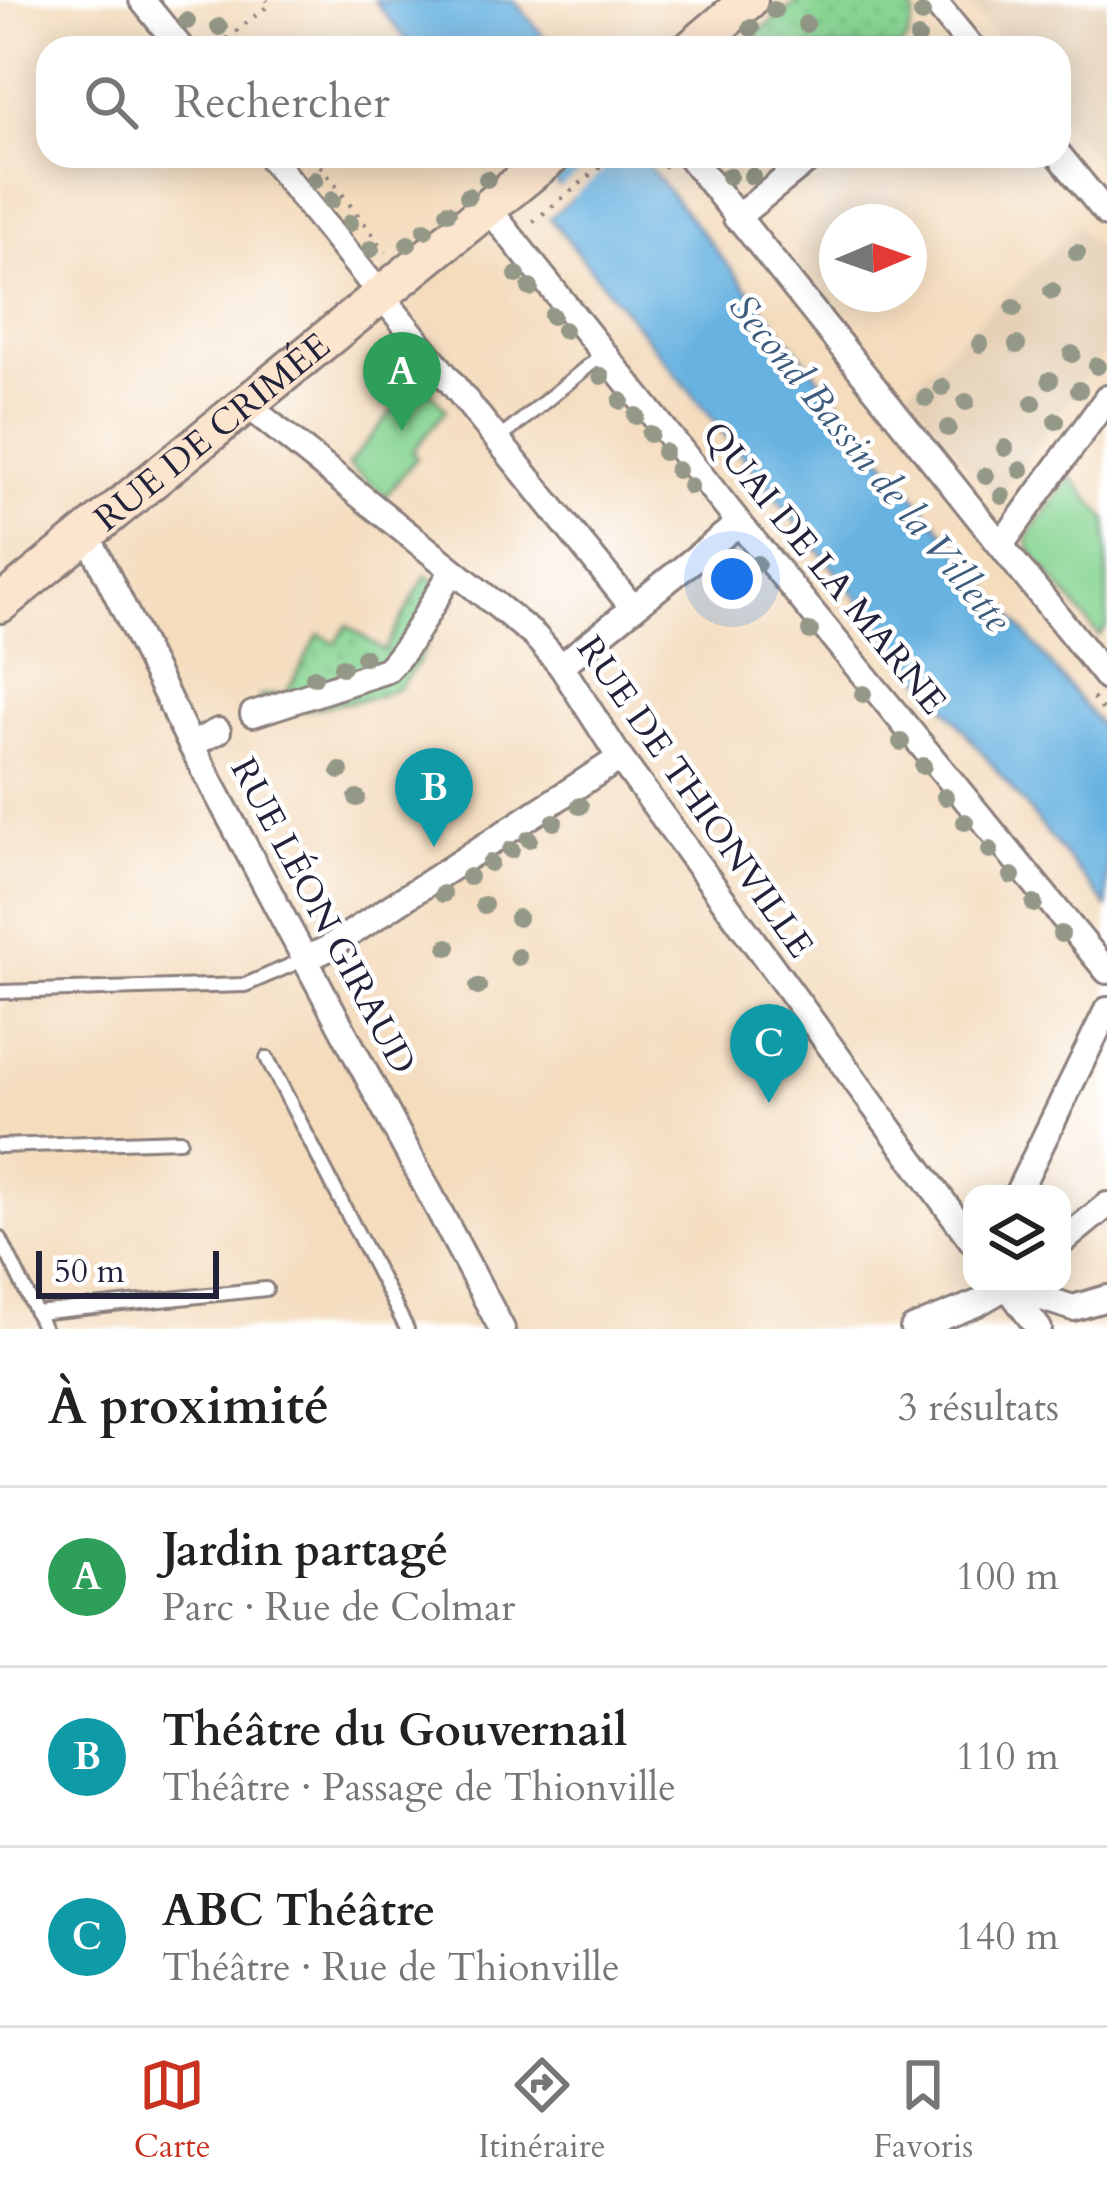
<!DOCTYPE html>
<html lang="fr">
<head>
<meta charset="utf-8">
<style>
	:root { --surface:#fff; --page:#f6f6f6; --text:#222; --muted:#767676; --line:#e0e0e0; --accent:#c8321e }
	body { margin:0; font-family:Cardo,serif; background:var(--page); color:var(--text) }
	.controls { position:absolute; right:36px; bottom:36px; display:grid; overflow:hidden; border-radius:24px; box-shadow:0 6px 30px #0003 }
	.controls button { width:108px; height:108px; display:grid; place-items:center; padding:0; border:0; border-bottom:3px solid var(--line); background:var(--surface); color:var(--text); font:60px sans-serif }
	.compass { position:absolute; left:819px; top:204px; width:108px; height:108px; border-radius:50%; background:var(--surface); box-shadow:0 6px 30px #0003; rotate:88deg }
	.scale { position:absolute; left:36px; bottom:30px; width:183px; box-sizing:border-box; padding-left:12px; border:6px solid #22223b; border-top:0; font-size:33px; line-height:42px; white-space:nowrap; color:#22223b; -webkit-text-stroke:9px #fff; paint-order:stroke }
	.you { position:absolute; left:732px; top:579px; width:42px; height:42px; margin:-30px; border:9px solid #fff; border-radius:50%; background:#1a73e8; box-shadow:0 0 0 18px #1a73e833 }
	.badge { display:grid; place-items:center; width:78px; height:78px; border-radius:50%; background:var(--accent); color:#fff; font-size:39px; font-weight:700 }
	.pin { position:absolute; translate:-50% -99px; filter:drop-shadow(0 3px 6px #0008) }
	.pin::after { content:''; position:absolute; top:63px; width:42px; height:36px; background:inherit; clip-path:polygon(0 0,100% 0,50% 100%) }
	.list { margin:0; padding:0; list-style:none }
	h2 { display:flex; justify-content:space-between; align-items:center; height:156px; margin:0; padding:0 48px; font-size:51px }
	h2 small { font-size:39px; font-weight:400; color:var(--muted) }
	.list li { display:grid; grid-template-columns:78px 1fr auto; gap:36px; align-items:center; box-sizing:border-box; height:180px; padding:0 48px; border-top:3px solid var(--line) }
	.list b { display:block; font-size:45px; white-space:nowrap }
	.list p { margin:0; font-size:39px; white-space:nowrap; color:var(--muted) }
	.list em { font-size:39px; font-style:normal; color:var(--muted) }
	.icon { flex:none; width:66px; height:66px; fill:none; stroke:currentColor; stroke-width:2; stroke-linecap:round; stroke-linejoin:round }
	.map { position:relative; flex:none; width:1107px; height:1329px; overflow:hidden }
	.search { position:absolute; background:var(--surface); box-shadow:0 6px 30px #0003; left:36px; right:36px; top:36px; height:132px; display:flex; align-items:center; gap:30px; box-sizing:border-box; padding:0 42px; border-radius:36px; color:var(--muted); font-size:45px }
	.sheet { height:696px; background:var(--surface) }
	nav { display:flex; justify-content:space-around; align-items:center; box-sizing:border-box; height:168px; border-top:3px solid var(--line); background:var(--surface); font-size:33px; color:var(--muted) }
	nav a { display:grid; justify-items:center; gap:6px }
	nav .on { color:var(--accent) }
	.map>svg:first-child { display:block }
	.built { fill:#e5d0b6 }
	.grass { fill:url(#grass-dots); stroke:#557c67; stroke-width:3 }
	.garden { fill:#88d593; stroke:#557c67; stroke-width:3 }
	.water { fill:#68b2e1; stroke:#456a8e; stroke-width:3 }
	.pier { fill:#f4dcbd }
	.lines { fill:none; stroke-linecap:round; stroke-linejoin:round }
	.lane-casing { stroke:#8b7f7c; stroke-width:18 }
	.street-casing { stroke:#8b7f7c; stroke-width:30 }
	.secondary-casing { stroke:#8b7f7c; stroke-width:42 }
	.path { stroke:#8b7f7c; stroke-width:4.5; stroke-dasharray:3 9; stroke-linecap:butt }
	.lane { stroke:#fff; stroke-width:12 }
	.street { stroke:#fff; stroke-width:24 }
	.secondary { stroke:#fce5cf; stroke-width:36 }
	.tree { fill:#949887 }
	.labels { text-anchor:middle; dominant-baseline:central; stroke-width:9; stroke-linejoin:round; paint-order:stroke }
	.street-label { font-size:36px; fill:#22223b; stroke:#fff }
	.water-label { font-size:39px; font-style:italic; fill:#3e5c7d; stroke:#fff }
</style>
</head>
<body>
<div class="map">
<svg width="1107" height="1329" viewBox="0 0 1107 1329">
	<defs>
		<pattern id="grass-dots" width="8" height="8" patternUnits="userSpaceOnUse" patternTransform="scale(3)"><rect width="8" height="8" fill="#88d593"/><path d="M2 2h.1M6 6h.1" fill="none" stroke="#75b780" stroke-width="1.8" stroke-linecap="round"/></pattern>
	</defs>
	<rect width="100%" height="100%" fill="#fff"/>
	<filter id="ink" filterUnits="userSpaceOnUse"><feTurbulence type="fractalNoise" baseFrequency=".00833" numOctaves="2"/><feDisplacementMap in="SourceGraphic" scale="24" xChannelSelector="R" yChannelSelector="G"/><feConvolveMatrix kernelMatrix="1 2 1 2 8 2 1 2 1" color-interpolation-filters="sRGB"/></filter>
	<filter id="wash" filterUnits="userSpaceOnUse"><feTurbulence type="fractalNoise" baseFrequency=".004" numOctaves="4" result="noise"/><feDisplacementMap in="SourceGraphic" scale="48" xChannelSelector="R" yChannelSelector="G"/><feGaussianBlur stdDeviation="2.7" result="paint"/><feColorMatrix in="noise" values="0 0 0 0 0 0 0 0 0 0 0 0 0 0 0 0 0 1.4 0 .05"/><feComposite in="paint" operator="in"/></filter>
	<g filter="url(#wash)">
		<rect width="100%" height="100%" fill="#f4dcbd"/>
		<!-- built -->
		<g class="built">
			<polygon points="1088,0 1093,5 1107,0 1107,173 1059,114 1059,48 1006,48 967,1"/>
			<polygon points="1077,226 1107,260 1107,347 996,500 908,390"/>
		</g>
		<!-- grass -->
		<g class="grass">
			<polygon points="799,0 903,0 915,14 907,41 899,48 750,48 758,41 754,36"/>
			<polygon points="426,575 455,598 435,624 419,661 399,687 376,697 260,718 260,696 286,693 319,634 336,643 347,625 384,651"/>
		</g>
		<!-- garden -->
		<g class="garden">
			<polygon points="419,378 446,410 412,452 417,457 386,496 348,465"/>
			<polygon points="1071,477 1107,520 1107,626 1099,636 1029,548 1028,537"/>
		</g>
		<!-- water -->
		<g class="water">
			<polygon points="374,0 514,0 553,48 413,48"/>
			<polygon points="534,156 605,156 615,167 627,156 640,156 1107,734 1107,907 549,217 571,200"/>
		</g>
		<!-- pier -->
		<polygon class="pier" points="600,156 621,156 544,221 544,213 562,199 556,191"/>
	</g>
	<g filter="url(#ink)">
		<g class="lines">
			<!-- lane casing -->
			<g class="lane-casing">
				<g id="lane">
					<polyline points="498,440 604,353"/>
					<polyline points="0,992 245,985 305,959"/>
					<polyline points="267,1058 407,1329"/>
					<polyline points="0,1146 180,1140"/>
					<polyline points="0,1238 44,1329"/>
					<polyline points="36,1313 266,1289"/>
				</g>
			</g>
			<!-- street casing -->
			<g class="street-casing">
				<g id="street">
					<polyline points="142,0 181,48"/>
					<polyline points="933,0 972,48"/>
					<polyline points="1059,155 1107,214"/>
					<polyline points="269,156 633,608"/>
					<polyline points="689,156 1107,678"/>
					<polyline points="488,208 739,523 1107,971"/>
					<polyline points="736,218 813,156"/>
					<polyline points="246,404 535,636 561,666 620,758 972,1241"/>
					<polyline points="87,534 191,745 502,1329"/>
					<polyline points="1001,545 1107,398"/>
					<polyline points="561,666 739,523"/>
					<path d="M253,714l134,-44c26,-26 44,-67 65,-98"/>
					<polyline points="191,745 218,731"/>
					<polyline points="305,959 325,950 620,758"/>
					<polyline points="1017,1194 1107,1010"/>
					<polyline points="1062,1242 1107,1205"/>
					<polyline points="1007,1286 1039,1329"/>
					<polyline points="1008,1287 1073,1308 1107,1298"/>
					<polyline points="913,1329 978,1303 1011,1284"/>
				</g>
			</g>
			<!-- secondary casing -->
			<g class="secondary-casing">
				<g id="secondary">
					<polyline points="692,48 749,0"/>
					<path id="s1" d="M0,604l552,-448"/>
				</g>
			</g>
			<!-- path -->
			<g class="path">
				<polyline points="232,48 225,40 270,4 267,0"/>
				<polyline points="313,156 386,252"/>
				<polyline points="656,156 668,170"/>
				<polyline points="848,161 859,156"/>
				<polyline points="533,222 614,156"/>
				<polyline points="1093,698 1107,715"/>
			</g>
			<!-- lane -->
			<use href="#lane" class="lane"/>
			<!-- street -->
			<use href="#street" class="street"/>
			<!-- secondary -->
			<use href="#secondary" class="secondary"/>
		</g>
		<!-- trees -->
		<g class="tree">
			<circle cx="774" cy="10" r="9"/>
			<circle cx="922" cy="14" r="9"/>
			<circle cx="187" cy="21" r="9"/>
			<circle cx="806" cy="24" r="9"/>
			<circle cx="219" cy="27" r="9"/>
			<circle cx="751" cy="28" r="9"/>
			<circle cx="918" cy="38" r="9"/>
			<circle cx="729" cy="176" r="9"/>
			<circle cx="752" cy="176" r="9"/>
			<circle cx="487" cy="179" r="9"/>
			<circle cx="315" cy="180" r="9"/>
			<circle cx="468" cy="196" r="9"/>
			<circle cx="332" cy="200" r="9"/>
			<circle cx="448" cy="212" r="9"/>
			<circle cx="350" cy="223" r="9"/>
			<circle cx="425" cy="230" r="9"/>
			<circle cx="408" cy="244" r="9"/>
			<circle cx="371" cy="249" r="9"/>
			<circle cx="1077" cy="253" r="9"/>
			<circle cx="517" cy="275" r="9"/>
			<circle cx="530" cy="288" r="9"/>
			<circle cx="1052" cy="291" r="9"/>
			<circle cx="1014" cy="308" r="9"/>
			<circle cx="552" cy="316" r="9"/>
			<circle cx="564" cy="330" r="9"/>
			<circle cx="980" cy="344" r="9"/>
			<circle cx="1017" cy="345" r="9"/>
			<circle cx="1072" cy="354" r="9"/>
			<circle cx="1097" cy="366" r="9"/>
			<circle cx="601" cy="376" r="9"/>
			<circle cx="1050" cy="380" r="9"/>
			<circle cx="942" cy="387" r="9"/>
			<circle cx="1079" cy="390" r="9"/>
			<circle cx="926" cy="398" r="9"/>
			<circle cx="621" cy="401" r="9"/>
			<circle cx="966" cy="402" r="9"/>
			<circle cx="1033" cy="403" r="9"/>
			<circle cx="636" cy="416" r="9"/>
			<circle cx="1056" cy="421" r="9"/>
			<circle cx="948" cy="428" r="9"/>
			<circle cx="650" cy="434" r="9"/>
			<circle cx="1005" cy="448" r="9"/>
			<circle cx="664" cy="452" r="9"/>
			<circle cx="677" cy="470" r="9"/>
			<circle cx="1021" cy="470" r="9"/>
			<circle cx="986" cy="476" r="9"/>
			<circle cx="690" cy="486" r="9"/>
			<circle cx="1002" cy="496" r="9"/>
			<circle cx="757" cy="564" r="9"/>
			<circle cx="810" cy="631" r="9"/>
			<circle cx="364" cy="657" r="9"/>
			<circle cx="342" cy="667" r="9"/>
			<circle cx="314" cy="677" r="9"/>
			<circle cx="863" cy="694" r="9"/>
			<circle cx="901" cy="742" r="9"/>
			<circle cx="923" cy="766" r="9"/>
			<circle cx="340" cy="771" r="9"/>
			<circle cx="945" cy="797" r="9"/>
			<circle cx="357" cy="798" r="9"/>
			<circle cx="580" cy="806" r="9"/>
			<circle cx="554" cy="822" r="9"/>
			<circle cx="965" cy="822" r="9"/>
			<circle cx="529" cy="839" r="9"/>
			<circle cx="511" cy="850" r="9"/>
			<circle cx="990" cy="850" r="9"/>
			<circle cx="490" cy="863" r="9"/>
			<circle cx="1012" cy="876" r="9"/>
			<circle cx="469" cy="877" r="9"/>
			<circle cx="443" cy="894" r="9"/>
			<circle cx="1034" cy="904" r="9"/>
			<circle cx="484" cy="905" r="9"/>
			<circle cx="518" cy="918" r="9"/>
			<circle cx="1061" cy="934" r="9"/>
			<circle cx="448" cy="947" r="9"/>
			<circle cx="518" cy="957" r="9"/>
			<circle cx="478" cy="987" r="9"/>
		</g>
	</g>
	<g class="labels">
		<!-- street labels -->
		<g class="street-label">
			<text stroke="none"><textPath href="#s1" startOffset="273">RUE DE CRIMÉE</textPath></text>
			<text transform="translate(824 568) rotate(51)">QUAI DE LA MARNE</text>
			<text transform="translate(695 797) rotate(55)">RUE DE THIONVILLE</text>
			<text transform="translate(323 916) rotate(62)">RUE LÉON GIRAUD</text>
		</g>
		<!-- water labels -->
		<g class="water-label">
			<text transform="translate(870 463) rotate(51)">Second Bassin de la Villette</text>
		</g>
	</g>
</svg>
<div class="controls">
<button><svg class="icon" aria-label="layers" viewBox="0 0 24 24"><path d="M12 4l9 5-9 5-9-5zM3 14l9 5 9-5"/></svg></button>
</div>
<svg class="compass" viewBox="-18 -18 36 36"><path d="M0-13l5 13h-10z" fill="#e53935"/><path d="M0 13l5-13h-10z" fill="#767676"/></svg>
<div class="scale">50 m</div>
<div class="you"></div>
<div class="pin badge" style="left:402px;top:431px;background:#2e9e5b">A</div>
<div class="pin badge" style="left:434px;top:847px;background:#0f9aa8">B</div>
<div class="pin badge" style="left:769px;top:1103px;background:#0f9aa8">C</div>
<div class="search"><svg class="icon" aria-label="search" viewBox="0 0 24 24"><circle cx="10" cy="10" r="6"/><path d="M15 15l6 6"/></svg>Rechercher</div>
</div>
<section class="sheet">
<h2>À proximité<small>3 résultats</small></h2>
<ul class="list">
<li><span class="badge" style="background:#2e9e5b">A</span><div><b>Jardin partagé</b><p>Parc · Rue de Colmar</p></div><em>100 m</em></li>
<li><span class="badge" style="background:#0f9aa8">B</span><div><b>Théâtre du Gouvernail</b><p>Théâtre · Passage de Thionville</p></div><em>110 m</em></li>
<li><span class="badge" style="background:#0f9aa8">C</span><div><b>ABC Théâtre</b><p>Théâtre · Rue de Thionville</p></div><em>140 m</em></li>
</ul>
</section>
<nav>
<a class="on"><svg class="icon" aria-label="map" viewBox="0 0 24 24"><path d="M3 6l6-2 6 2 6-2v14l-6 2-6-2-6 2zM9 4v14M15 6v14"/></svg>Carte</a>
<a><svg class="icon" aria-label="directions" viewBox="0 0 24 24"><path d="M12 3l9 9-9 9-9-9zM9 14v-3h6M13 9l2 2-2 2"/></svg>Itinéraire</a>
<a><svg class="icon" aria-label="saved" viewBox="0 0 24 24"><path d="M7 4h10v16l-5-4-5 4z"/></svg>Favoris</a>
</nav>
</body>
</html>
